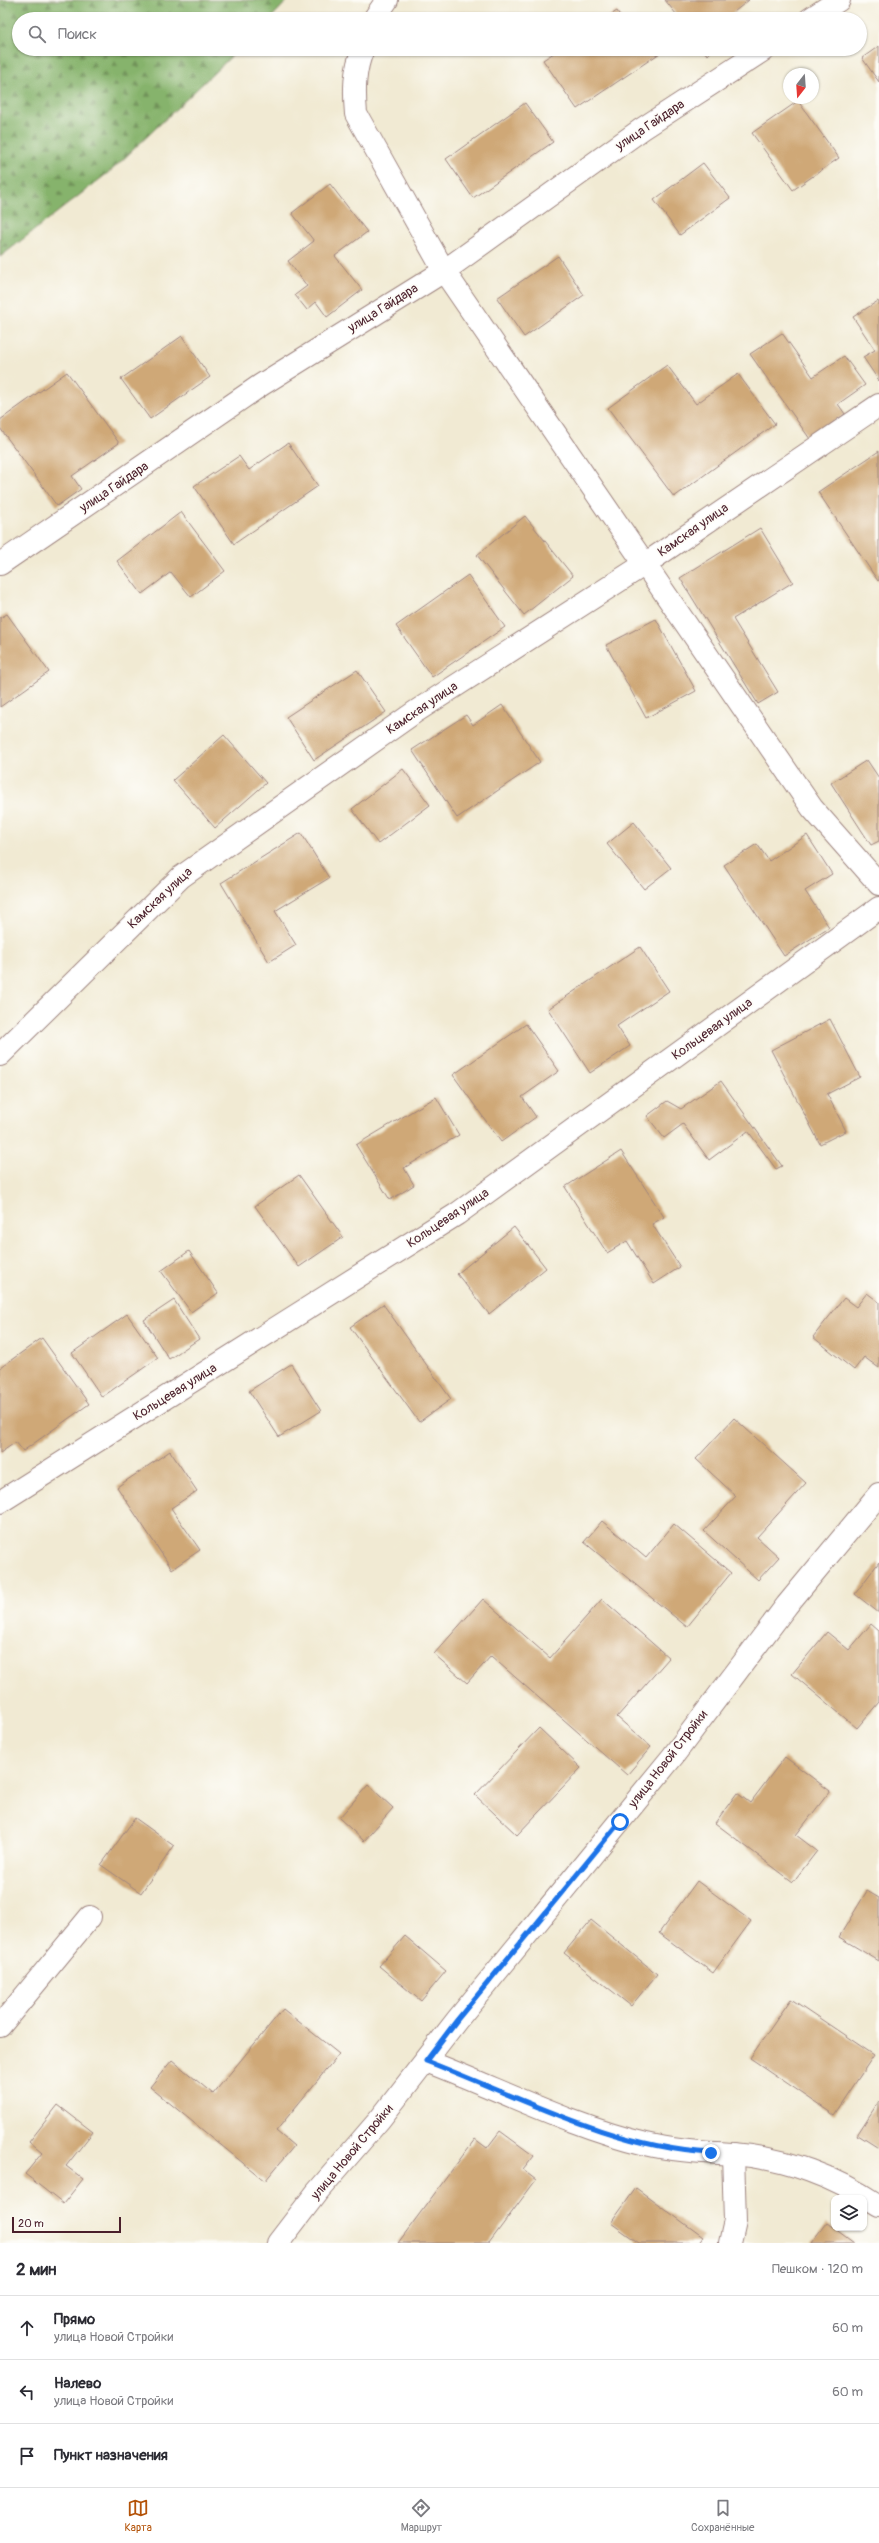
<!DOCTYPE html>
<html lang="ru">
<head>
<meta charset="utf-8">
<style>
	:root { --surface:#fff; --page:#f2f2f3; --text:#2b2b33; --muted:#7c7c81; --line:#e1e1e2; --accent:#b45309 }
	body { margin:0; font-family:Pangolin,sans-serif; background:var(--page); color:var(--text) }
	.controls { position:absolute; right:12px; bottom:12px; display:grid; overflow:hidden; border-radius:8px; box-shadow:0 1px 3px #0004 }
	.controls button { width:36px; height:36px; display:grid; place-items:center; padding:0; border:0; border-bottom:1px solid var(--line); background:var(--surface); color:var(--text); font:20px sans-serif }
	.compass { position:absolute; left:783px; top:68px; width:36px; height:36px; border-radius:50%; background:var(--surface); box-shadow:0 1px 3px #0004; rotate:197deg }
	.scale { position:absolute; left:12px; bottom:10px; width:109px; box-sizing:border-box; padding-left:4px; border:2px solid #4a1f2b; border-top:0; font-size:11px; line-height:14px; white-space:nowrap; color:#4a1f2b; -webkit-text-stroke:3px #fdfcf7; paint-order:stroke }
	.stop { position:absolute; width:12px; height:12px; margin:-9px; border:3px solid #1a73e8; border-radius:50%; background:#fff }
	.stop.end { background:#1a73e8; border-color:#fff; box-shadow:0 1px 4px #0008 }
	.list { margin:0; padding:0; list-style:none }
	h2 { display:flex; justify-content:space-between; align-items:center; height:52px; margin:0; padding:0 16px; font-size:17px }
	h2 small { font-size:13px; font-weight:400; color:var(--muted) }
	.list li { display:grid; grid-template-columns:26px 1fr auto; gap:12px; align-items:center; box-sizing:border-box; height:64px; padding:0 16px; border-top:1px solid var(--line) }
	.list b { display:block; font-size:15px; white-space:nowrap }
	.list p { margin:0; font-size:13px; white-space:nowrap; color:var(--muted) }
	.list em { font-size:13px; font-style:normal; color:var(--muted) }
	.icon { flex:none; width:22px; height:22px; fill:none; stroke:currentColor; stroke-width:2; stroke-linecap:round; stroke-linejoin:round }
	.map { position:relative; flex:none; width:879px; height:2243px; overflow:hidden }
	.search { position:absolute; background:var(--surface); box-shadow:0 1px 3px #0004; left:12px; right:12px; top:12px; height:44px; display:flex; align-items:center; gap:10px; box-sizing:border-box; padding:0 14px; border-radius:22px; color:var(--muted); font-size:15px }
	.sheet { height:244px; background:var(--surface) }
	nav { display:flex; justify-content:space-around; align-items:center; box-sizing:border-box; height:56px; border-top:1px solid var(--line); background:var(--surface); font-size:11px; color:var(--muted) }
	nav a { display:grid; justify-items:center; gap:2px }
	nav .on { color:var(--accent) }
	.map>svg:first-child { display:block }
	.forest { fill:url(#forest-firs); stroke:#68694c }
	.building { fill:#cfa877 }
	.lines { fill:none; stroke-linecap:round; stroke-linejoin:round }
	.street-casing { stroke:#9e847f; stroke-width:24 }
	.secondary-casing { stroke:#9e847f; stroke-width:24 }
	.street { stroke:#fff; stroke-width:22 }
	.secondary { stroke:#fff; stroke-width:22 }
	.route { stroke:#1a73e8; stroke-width:5 }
	.labels { text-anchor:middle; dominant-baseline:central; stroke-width:3.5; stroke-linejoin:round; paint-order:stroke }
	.street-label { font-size:13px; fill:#4a1f2b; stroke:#fdfcf7 }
</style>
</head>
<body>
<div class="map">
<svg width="879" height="2243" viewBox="0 0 879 2243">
	<defs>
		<pattern id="forest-firs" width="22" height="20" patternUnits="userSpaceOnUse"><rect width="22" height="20" fill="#86b36c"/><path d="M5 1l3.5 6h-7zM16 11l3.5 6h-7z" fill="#709159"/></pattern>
	</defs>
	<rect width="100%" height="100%" fill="#fdfcf7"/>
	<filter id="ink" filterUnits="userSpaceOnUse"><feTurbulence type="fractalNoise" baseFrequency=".025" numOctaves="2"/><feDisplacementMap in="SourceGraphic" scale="8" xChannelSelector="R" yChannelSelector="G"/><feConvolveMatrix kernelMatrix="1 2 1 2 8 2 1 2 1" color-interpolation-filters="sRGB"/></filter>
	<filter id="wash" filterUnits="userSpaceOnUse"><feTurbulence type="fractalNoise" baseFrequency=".012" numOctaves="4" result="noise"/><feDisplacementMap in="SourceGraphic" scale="16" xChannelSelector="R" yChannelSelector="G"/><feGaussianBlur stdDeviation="0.9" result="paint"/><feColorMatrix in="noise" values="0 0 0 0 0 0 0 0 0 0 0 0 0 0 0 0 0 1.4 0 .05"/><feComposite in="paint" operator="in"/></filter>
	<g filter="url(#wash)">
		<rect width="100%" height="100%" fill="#f1ead3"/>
		<!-- forest -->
		<polygon class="forest" points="0,0 288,0 270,19 19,19 19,49 239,49 113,169 0,257"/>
		<g id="blocks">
			<!-- building -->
			<g class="building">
				<polygon points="665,0 749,0 725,19 680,19"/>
				<polygon points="617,11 622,19 604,19"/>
				<polygon points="879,46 879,82 862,58"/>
				<polygon points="560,49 662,49 663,51 577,109 543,60"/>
				<polygon points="703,49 714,49 707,55"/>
				<polygon points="798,101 839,158 793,190 752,133"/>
				<polygon points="525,103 553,142 473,198 446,159"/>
				<polygon points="703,163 730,198 680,235 654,200"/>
				<polygon points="330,184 367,232 335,256 362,290 327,317 316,302 307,310 295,295 307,286 288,261 314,241 292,213"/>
				<polygon points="558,256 584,295 524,337 497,298"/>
				<polygon points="878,301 879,303 879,381 863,357 875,350 853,317"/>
				<polygon points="782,333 813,377 844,356 865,385 838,404 845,414 810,439 750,354"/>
				<polygon points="182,336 210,377 150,419 121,379"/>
				<polygon points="667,365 696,404 738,374 775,424 674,497 608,408"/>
				<polygon points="67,372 119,443 72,476 81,489 57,506 0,428 0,420"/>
				<polygon points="288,443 318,486 234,544 194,486 239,456 249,470"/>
				<polygon points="879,451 879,580 878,581 818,492"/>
				<polygon points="181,512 225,571 191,597 171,572 142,594 117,561"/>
				<polygon points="525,516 573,576 524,615 477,555"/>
				<polygon points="760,528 793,582 733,619 778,692 758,704 680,578"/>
				<polygon points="468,575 505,627 432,677 396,626"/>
				<polygon points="7,614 49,672 0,707 0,618"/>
				<polygon points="656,619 696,691 646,718 606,645"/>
				<polygon points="357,670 386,712 314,760 286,717"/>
				<polygon points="502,705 540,762 457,818 412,750 466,715 473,725"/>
				<polygon points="224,735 266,783 215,828 173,780"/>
				<polygon points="867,760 879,778 879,841 871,845 831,783"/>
				<polygon points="403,769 430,805 378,844 352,809"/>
				<polygon points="634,822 671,868 644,889 607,844"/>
				<polygon points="301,833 329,878 275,911 296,945 269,962 221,883"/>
				<polygon points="807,835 832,874 805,891 829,927 784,956 724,865 757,844 769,861"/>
				<polygon points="640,947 669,991 617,1026 630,1046 590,1073 548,1009"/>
				<polygon points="830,1019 860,1077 827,1094 846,1131 820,1144 771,1050"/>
				<polygon points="526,1024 559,1071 522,1097 536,1117 501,1142 453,1075"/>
				<polygon points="721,1081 782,1166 776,1169 748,1131 709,1160 683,1124 664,1138 647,1116 667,1101 681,1109"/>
				<polygon points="436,1097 459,1135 404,1168 414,1185 390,1200 356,1145"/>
				<polygon points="621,1151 664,1217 652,1224 680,1267 654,1284 627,1241 607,1253 565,1187"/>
				<polygon points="299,1175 343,1237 299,1267 255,1206"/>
				<polygon points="514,1227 546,1268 489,1314 457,1274"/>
				<polygon points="189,1251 218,1293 191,1312 161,1271"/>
				<polygon points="867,1293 879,1302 879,1368 864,1357 854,1370 813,1337 844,1298 856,1307"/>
				<polygon points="174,1300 199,1339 169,1359 144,1320"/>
				<polygon points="383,1304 451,1399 419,1422 350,1327"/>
				<polygon points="127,1314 158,1358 102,1397 72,1353"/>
				<polygon points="42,1338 89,1404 23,1451 16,1442 0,1453 0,1368"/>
				<polygon points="291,1364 321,1411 279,1437 249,1391"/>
				<polygon points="734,1418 806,1483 757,1537 779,1557 758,1580 704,1531 736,1496 696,1459"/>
				<polygon points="170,1451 197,1491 171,1508 200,1550 172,1569 117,1487"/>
				<polygon points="602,1521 646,1558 674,1524 731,1573 687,1627 584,1542"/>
				<polygon points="879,1562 879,1613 855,1594"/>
				<polygon points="483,1599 550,1658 602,1599 669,1658 617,1717 651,1747 627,1775 491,1656 467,1683 434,1654"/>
				<polygon points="871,1624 879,1631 879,1702 857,1728 792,1674 827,1632 849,1650"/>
				<polygon points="539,1728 581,1768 517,1835 475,1795"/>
				<polygon points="785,1757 830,1791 796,1835 817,1851 793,1882 715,1823 737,1793 750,1803"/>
				<polygon points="368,1785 393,1808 364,1841 339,1818"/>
				<polygon points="135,1818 174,1846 141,1893 101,1865"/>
				<polygon points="697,1881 751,1921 713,1973 659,1933"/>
				<polygon points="867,1891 879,1898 879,1961 839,1937"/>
				<polygon points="591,1920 657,1974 631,2006 564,1953"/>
				<polygon points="405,1936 446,1971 421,2001 379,1966"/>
				<polygon points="791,1999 874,2055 834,2115 750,2058"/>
				<polygon points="283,2009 339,2054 276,2131 294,2146 265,2181 150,2087 172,2060 213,2094"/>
				<polygon points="879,2101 879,2149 857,2135"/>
				<polygon points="58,2105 93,2132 66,2166 83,2179 63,2204 25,2174 42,2153 29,2142"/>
				<polygon points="500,2131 534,2156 523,2170 536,2180 489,2243 398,2243 475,2139 487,2148"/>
				<polygon points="636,2188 703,2237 699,2243 639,2243 611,2223"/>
				<polygon points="827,2223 854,2243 812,2243"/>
			</g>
		</g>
	</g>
	<g filter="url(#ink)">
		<use href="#blocks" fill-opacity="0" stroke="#9e847f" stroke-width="1"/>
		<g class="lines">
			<!-- street casing -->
			<g class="street-casing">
				<g id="street">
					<polyline points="374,19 387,0"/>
					<polyline points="810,19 839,0"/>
					<path d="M363,49c-9,21 -9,42 -7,65l88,157 368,537 67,76"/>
					<polyline points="0,564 261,385 444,271 642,129 765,49"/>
					<polyline points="0,1055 181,877 415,712 645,564 879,405"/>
					<polyline points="0,1502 457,1214 879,908"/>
					<polyline points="0,2026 90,1917"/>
					<path d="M426,2061c71,27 147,66 220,83 29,7 57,8 87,10 52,4 103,23 146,52"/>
					<polyline points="730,2243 735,2221 733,2154"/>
				</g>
			</g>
			<!-- secondary casing -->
			<g class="secondary-casing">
				<polyline id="secondary" points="278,2243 317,2192 380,2119 457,2020 673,1756 787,1605 879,1494"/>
			</g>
			<!-- street -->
			<use href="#street" class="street"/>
			<!-- secondary -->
			<use href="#secondary" class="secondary"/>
		</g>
	</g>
	<g class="lines" filter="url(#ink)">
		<!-- route -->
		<path class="route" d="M620,1822l-163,198 -31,41c92,35 185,86 285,92"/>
	</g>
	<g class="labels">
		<!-- street labels -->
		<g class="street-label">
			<text transform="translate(650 125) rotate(-34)">улица Гайдара</text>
			<text transform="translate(383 308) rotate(-32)">улица Гайдара</text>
			<text transform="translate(114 487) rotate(-34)">улица Гайдара</text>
			<text transform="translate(693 530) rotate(-35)">Камская улица</text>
			<text transform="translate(422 708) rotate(-34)">Камская улица</text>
			<text transform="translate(160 898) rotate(-43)">Камская улица</text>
			<text transform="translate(712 1029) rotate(-36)">Кольцевая улица</text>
			<text transform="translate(448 1218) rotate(-34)">Кольцевая улица</text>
			<text transform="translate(175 1392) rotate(-32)">Кольцевая улица</text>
			<text transform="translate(668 1759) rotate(-52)">улица Новой Стройки</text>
			<text transform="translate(352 2152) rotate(-50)">улица Новой Стройки</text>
		</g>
	</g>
</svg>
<div class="controls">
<button><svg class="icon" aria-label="layers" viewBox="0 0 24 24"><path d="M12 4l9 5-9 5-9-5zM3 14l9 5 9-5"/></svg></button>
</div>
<svg class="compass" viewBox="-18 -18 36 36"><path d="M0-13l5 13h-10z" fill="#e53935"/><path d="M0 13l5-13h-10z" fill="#7c7c81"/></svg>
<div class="scale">20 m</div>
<div class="stop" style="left:620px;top:1822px"></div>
<div class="stop end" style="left:711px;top:2153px"></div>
<div class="search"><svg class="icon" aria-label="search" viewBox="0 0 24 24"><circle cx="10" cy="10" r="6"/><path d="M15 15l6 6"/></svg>Поиск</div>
</div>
<section class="sheet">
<h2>2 мин<small>Пешком · 120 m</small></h2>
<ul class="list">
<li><svg class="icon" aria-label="ahead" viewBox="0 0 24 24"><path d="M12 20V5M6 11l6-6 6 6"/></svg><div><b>Прямо</b><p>улица Новой Стройки</p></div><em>60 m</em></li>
<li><svg class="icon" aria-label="left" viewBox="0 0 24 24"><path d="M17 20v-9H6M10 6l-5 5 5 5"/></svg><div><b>Налево</b><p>улица Новой Стройки</p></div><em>60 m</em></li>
<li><svg class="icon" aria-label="arrive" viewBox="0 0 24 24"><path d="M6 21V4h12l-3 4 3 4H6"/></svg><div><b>Пункт назначения</b></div></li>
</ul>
</section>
<nav>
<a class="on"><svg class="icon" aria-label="map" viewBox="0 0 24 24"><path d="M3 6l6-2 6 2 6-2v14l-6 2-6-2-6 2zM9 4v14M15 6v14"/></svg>Карта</a>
<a><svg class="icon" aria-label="directions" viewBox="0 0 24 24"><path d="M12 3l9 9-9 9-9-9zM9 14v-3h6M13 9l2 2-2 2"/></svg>Маршрут</a>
<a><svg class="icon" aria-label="saved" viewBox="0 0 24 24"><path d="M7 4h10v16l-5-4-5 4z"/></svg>Сохранённые</a>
</nav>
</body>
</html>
